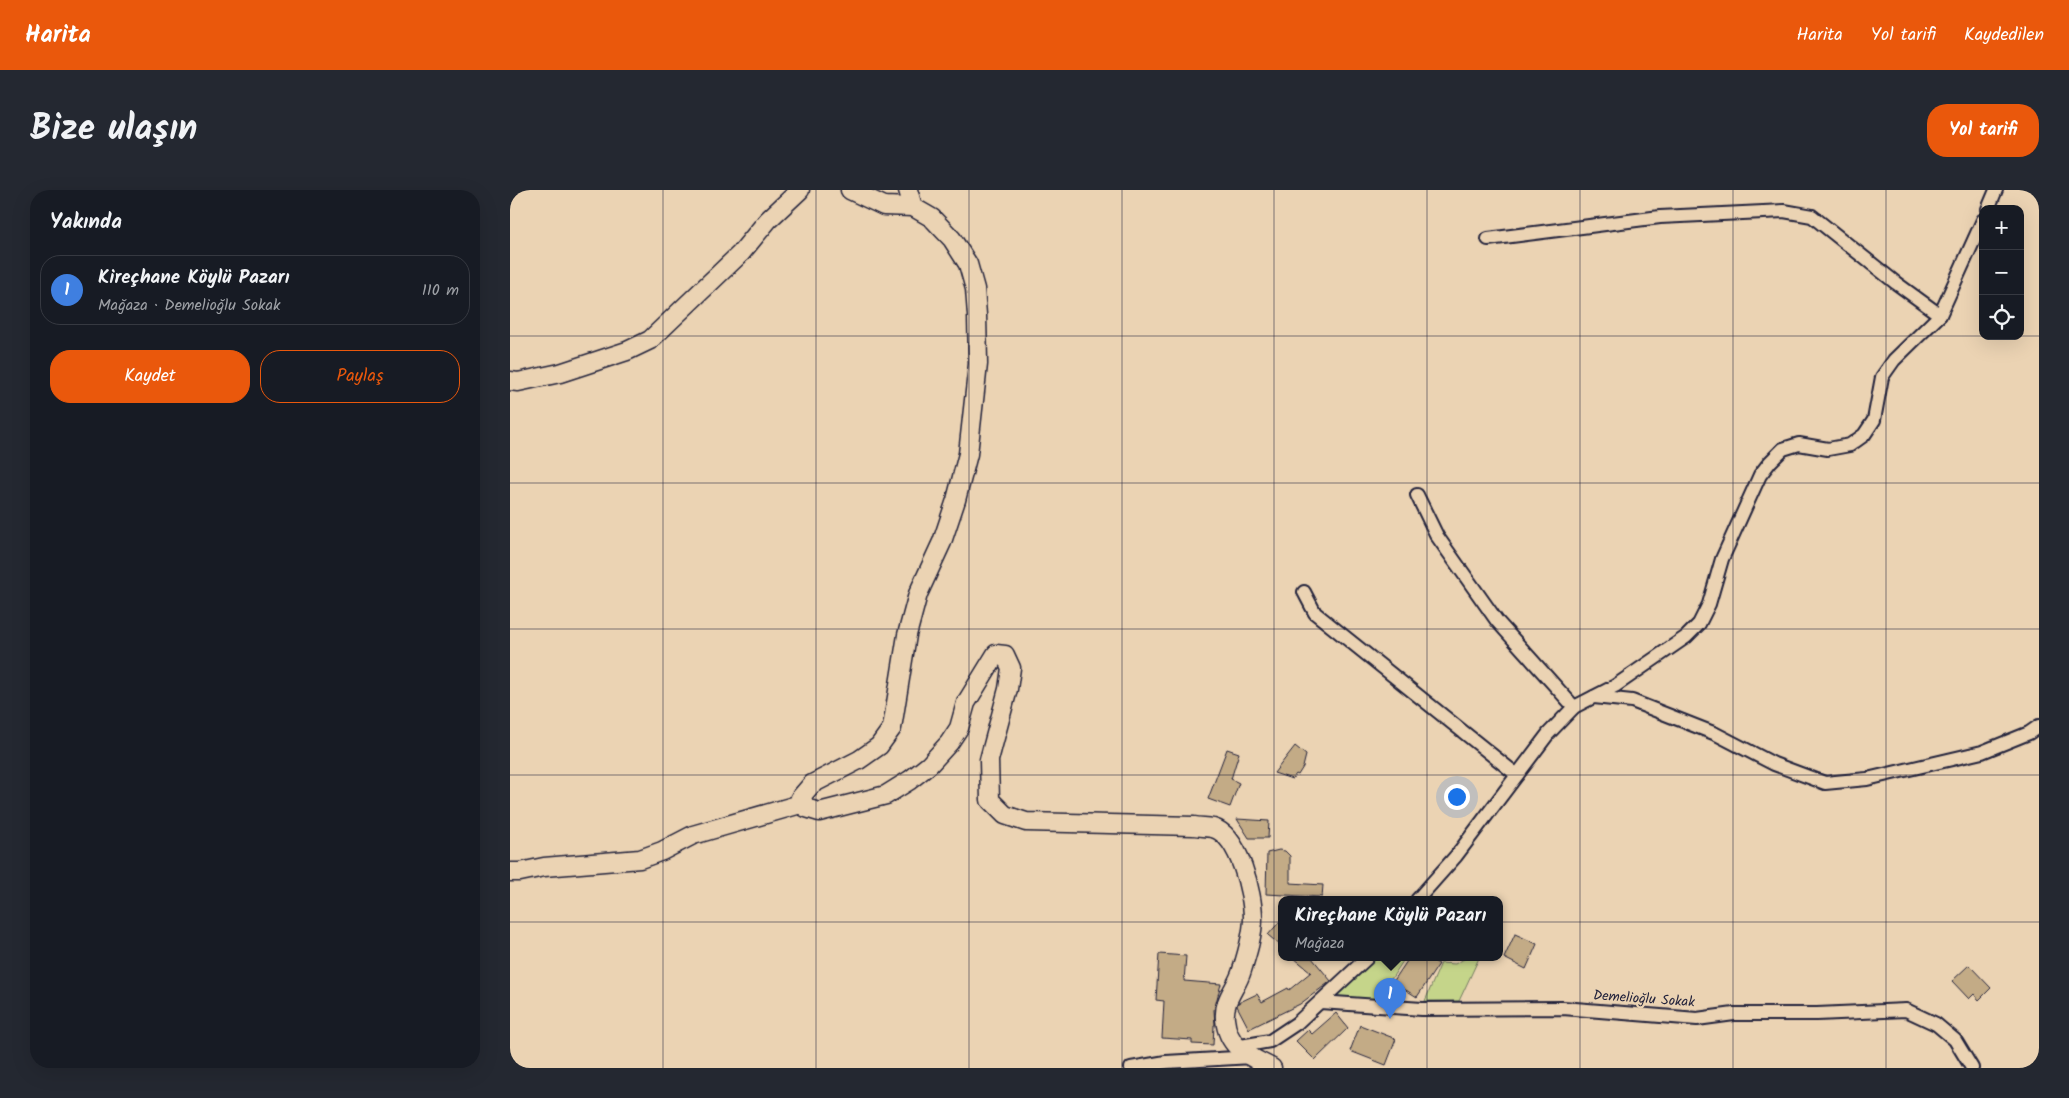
<!DOCTYPE html>
<html lang="tr">
<head>
<meta charset="utf-8">
<style>
	:root { --surface:#171b24; --page:#242831; --text:#f1f3f6; --muted:#9ea1a6; --line:#363941; --accent:#ea580c }
	body { margin:0; font-family:Kalam,sans-serif; background:var(--page); color:var(--text) }
	.controls { position:absolute; right:15px; top:15px; display:grid; overflow:hidden; border-radius:10px; box-shadow:0 5px 20px #0002 }
	.controls button { width:45px; height:45px; display:grid; place-items:center; padding:0; border:0; border-bottom:1px solid var(--line); background:var(--surface); color:var(--text); font:25px sans-serif }
	.you { position:absolute; left:946px; top:606px; width:18px; height:18px; margin:-12px; border:4px solid #fff; border-radius:50%; background:#1a73e8; box-shadow:0 0 0 8px #1a73e833 }
	.badge { display:grid; place-items:center; width:32px; height:32px; border-radius:50%; background:var(--accent); color:#fff; font-size:16px; font-weight:700 }
	.pin { position:absolute; translate:-50% -41px; filter:drop-shadow(0 1px 2px #0008) }
	.pin::after { content:''; position:absolute; top:26px; width:18px; height:15px; background:inherit; clip-path:polygon(0 0,100% 0,50% 100%) }
	.popup { position:absolute; left:768px; top:706px; width:225px; height:65px; box-sizing:border-box; display:grid; place-content:center; border-radius:10px; background:var(--surface); filter:drop-shadow(0 1px 4px #0005); font-size:16px; white-space:nowrap; color:var(--muted) }
	.popup b { font-size:19px; color:var(--text) }
	.popup::after { content:''; position:absolute; left:50%; top:100%; margin-left:-10px; border:10px solid transparent; border-top-color:var(--surface) }
	.list { margin:0; padding:0; list-style:none }
	h2 { display:flex; justify-content:space-between; align-items:center; height:65px; margin:0; padding:0 20px; font-size:21px }
	h2 small { font-size:16px; font-weight:400; color:var(--muted) }
	.list li { display:grid; grid-template-columns:32px 1fr auto; gap:15px; align-items:center; box-sizing:border-box; height:70px; margin:0 10px 10px; padding:0 10px; border:1px solid var(--line); border-radius:20px }
	.list b { display:block; font-size:19px; white-space:nowrap }
	.list p { margin:0; font-size:16px; white-space:nowrap; color:var(--muted) }
	.list em { font-size:16px; font-style:normal; color:var(--muted) }
	.actions { display:flex; gap:10px; padding:15px 20px }
	.actions a { flex:1; padding:11px 0; border:1px solid var(--accent); border-radius:20px; text-align:center; font-size:18px; color:var(--accent) }
	.actions .main { background:var(--accent); color:#fff }
	.icon { flex:none; width:28px; height:28px; fill:none; stroke:currentColor; stroke-width:2; stroke-linecap:round; stroke-linejoin:round }
	.map { position:relative; flex:none; width:1529px; height:878px; overflow:hidden; border-radius:20px }
	header { display:flex; align-items:center; gap:30px; box-sizing:border-box; height:70px; padding:0 25px; background:var(--accent); color:#fff }
	header strong { font-size:24px }
	nav { display:flex; gap:28px; margin-inline-start:auto; font-size:18px }
	.intro { display:flex; align-items:center; justify-content:space-between; box-sizing:border-box; height:120px; padding:0 30px }
	h1 { margin:0; font-size:35px }
	.button { padding:12px 22px; border-radius:20px; background:var(--accent); color:#fff; font-size:18px; font-weight:700 }
	main { display:flex; gap:30px; padding:0 30px }
	aside { flex:1; background:var(--surface); border-radius:20px; box-shadow:0 5px 20px #0002 }
	.map>svg:first-child { display:block }
	.green { fill:#c5d58a; stroke:#747c62 }
	.building { fill:#c3ab86; stroke:#22223b }
	.lines { fill:none; stroke-linecap:round; stroke-linejoin:round }
	.street-casing { stroke:#22223b; stroke-width:16 }
	.secondary-casing { stroke:#22223b; stroke-width:21 }
	.street { stroke:#ebd3b3; stroke-width:12 }
	.secondary { stroke:#ebd3b3; stroke-width:18 }
	.grid { fill:none; stroke:#22223b; stroke-width:1; stroke-opacity:0.55 }
	.labels { text-anchor:middle; dominant-baseline:central; stroke-width:4.5; stroke-linejoin:round; paint-order:stroke }
	.street-label { font-size:14px; fill:#22223b; stroke:#ebd3b3 }
</style>
</head>
<body>
<header>
<strong>Harita</strong>
<nav><a>Harita</a><a>Yol tarifi</a><a>Kaydedilen</a></nav>
</header>
<div class="intro"><h1>Bize ulaşın</h1><a class="button">Yol tarifi</a></div>
<main>
<aside>
<h2>Yakında<small></small></h2>
<ul class="list">
<li><span class="badge" style="background:#3f7fe0">1</span><div><b>Kireçhane Köylü Pazarı</b><p>Mağaza · Demelioğlu Sokak</p></div><em>110 m</em></li>
</ul>
<div class="actions"><a class="main">Kaydet</a><a>Paylaş</a></div>
</aside>
<div class="map">
<svg width="1529" height="878" viewBox="0 0 1529 878">
	<rect width="100%" height="100%" fill="#ebd3b3"/>
	<filter id="ink" filterUnits="userSpaceOnUse"><feTurbulence type="fractalNoise" baseFrequency=".02" numOctaves="2"/><feDisplacementMap in="SourceGraphic" scale="10" xChannelSelector="R" yChannelSelector="G"/><feConvolveMatrix kernelMatrix="1 2 1 2 8 2 1 2 1" color-interpolation-filters="sRGB"/></filter>
	<g filter="url(#ink)">
		<!-- green -->
		<g class="green">
			<polygon points="866,768 895,768 868,809 822,807"/>
			<polygon points="956,768 969,768 949,811 915,811 931,773 945,774"/>
		</g>
		<!-- building -->
		<g class="building">
			<polygon points="785,556 796,565 793,577 788,585 786,584 782,589 764,583"/>
			<polygon points="717,559 729,563 721,589 729,593 720,617 698,609"/>
			<polygon points="727,629 759,631 758,648 739,648"/>
			<polygon points="769,660 775,661 780,666 780,693 813,695 812,707 756,704 757,663"/>
			<polygon points="771,730 771,756 758,745"/>
			<polygon points="1005,744 1027,754 1016,779 994,768"/>
			<polygon points="649,764 676,766 674,791 711,794 704,820 705,835 704,835 703,855 682,854 682,850 652,848 654,811 646,810"/>
			<polygon points="784,768 802,768 821,791 790,814 739,839 727,816 728,813 747,804 752,812 778,798 779,800 801,782"/>
			<polygon points="899,768 918,768 929,774 907,807 883,792"/>
			<polygon points="1459,775 1481,798 1469,810 1464,804 1459,809 1442,791"/>
			<polygon points="826,823 838,838 805,870 786,851 798,840 802,844"/>
			<polygon points="850,835 886,849 876,875 840,861"/>
		</g>
		<g class="lines">
			<!-- street casing -->
			<g class="street-casing">
				<g id="street">
					<polyline points="1478,19 1486,0"/>
					<polyline points="978,49 1150,27 1274,21 1302,26 1386,93 1430,125"/>
					<polyline points="907,305 927,346 987,431 1064,517"/>
					<polyline points="794,402 805,423 1007,585"/>
					<polyline points="1084,507 1122,511 1206,544 1264,574 1315,593 1357,589 1472,562 1519,543 1529,536"/>
					<polyline points="907,710 946,666 1038,544 1064,517 1105,496 1176,447 1189,434 1199,414 1212,369 1250,285 1260,272 1273,259 1289,254 1318,259 1340,255 1354,245 1364,230 1372,187 1384,170 1430,125 1473,30"/>
					<polyline points="810,812 912,819 1053,818 1187,829 1224,824 1307,824 1396,820 1426,834 1445,850 1462,878"/>
					<polyline points="725,857 760,851 787,833 857,768"/>
					<polyline points="621,878 656,872 742,867"/>
				</g>
			</g>
			<!-- secondary casing -->
			<g class="secondary-casing">
				<g id="secondary">
					<path d="M340,0l34,16 29,1 19,11 20,21 16,25 7,25 2,26 1,49 -10,90 -12,46 -14,42 -24,52 -11,41 -15,93 -13,18 -20,14 -47,24 -12,14 6,10 13,4 67,-17 24,-15 19,-15 20,-22 10,-15 7,-25 30,-49 9,1 6,13 -3,21 -19,71 1,40 15,15 21,7 168,4c6,1 13,1 19,2 26,7 40,66 40,90 0,17 -6,36 -11,52 -5,18 -19,29 -17,49 3,30 24,37 47,49"/>
					<polyline points="398,0 403,17"/>
					<polyline points="0,191 8,192 50,183 117,161 140,150 231,63 258,30 290,0"/>
					<polyline points="0,682 10,682 34,677 130,669 152,661 183,645 294,613"/>
				</g>
			</g>
			<!-- street -->
			<use href="#street" class="street"/>
			<!-- secondary -->
			<use href="#secondary" class="secondary"/>
		</g>
	</g>
	<!-- grid -->
	<path class="grid" d="M153,0v878M306,0v878M459,0v878M612,0v878M764,0v878M917,0v878M1070,0v878M1223,0v878M1376,0v878M0,146h1529M0,293h1529M0,439h1529M0,585h1529M0,732h1529"/>
	<g class="labels">
		<!-- street labels -->
		<g class="street-label">
			<text transform="translate(1134 809) rotate(4)">Demelioğlu Sokak</text>
		</g>
	</g>
</svg>
<div class="controls">
<button>+</button>
<button>−</button>
<button><svg class="icon" aria-label="locate" viewBox="0 0 24 24"><circle cx="12" cy="12" r="6"/><path d="M12 2v4M12 18v4M2 12h4M18 12h4"/></svg></button>
</div>
<div class="you"></div>
<div class="pin badge" style="left:880px;top:829px;background:#3f7fe0">1</div>
<div class="popup"><b>Kireçhane Köylü Pazarı</b>Mağaza</div>
</div>
</main>
</body>
</html>
